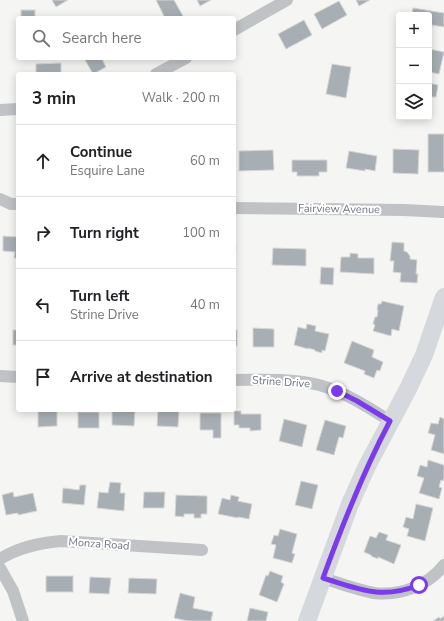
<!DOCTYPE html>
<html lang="en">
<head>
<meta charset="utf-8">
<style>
	:root { --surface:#fff; --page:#f2f2f2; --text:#202124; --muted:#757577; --line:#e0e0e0 }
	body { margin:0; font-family:"Nunito Sans",sans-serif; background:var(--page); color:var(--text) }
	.controls { position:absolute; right:12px; top:12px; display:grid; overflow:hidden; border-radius:4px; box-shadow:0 2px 10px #0003 }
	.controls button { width:36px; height:36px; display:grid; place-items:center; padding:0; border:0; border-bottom:1px solid var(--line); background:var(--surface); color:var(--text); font:20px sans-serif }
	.stop { position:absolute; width:12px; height:12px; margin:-9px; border:3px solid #7c3aed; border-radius:50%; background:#fff }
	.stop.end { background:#7c3aed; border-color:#fff; box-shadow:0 1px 4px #0008 }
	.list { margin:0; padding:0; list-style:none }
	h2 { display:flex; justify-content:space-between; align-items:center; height:52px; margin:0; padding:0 16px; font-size:17px }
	h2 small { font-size:13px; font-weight:400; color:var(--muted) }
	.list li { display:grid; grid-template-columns:26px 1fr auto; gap:12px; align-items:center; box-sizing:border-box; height:72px; padding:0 16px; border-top:1px solid var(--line) }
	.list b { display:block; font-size:15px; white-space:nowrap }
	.list p { margin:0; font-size:13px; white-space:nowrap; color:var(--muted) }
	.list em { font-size:13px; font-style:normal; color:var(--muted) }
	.icon { flex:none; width:22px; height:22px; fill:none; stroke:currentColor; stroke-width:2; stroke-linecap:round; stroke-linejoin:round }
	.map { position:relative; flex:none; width:444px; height:621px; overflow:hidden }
	.search { position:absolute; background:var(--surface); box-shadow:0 2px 10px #0003; left:16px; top:16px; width:220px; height:44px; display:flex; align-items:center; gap:10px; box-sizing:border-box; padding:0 14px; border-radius:4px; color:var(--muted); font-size:15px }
	.panel { position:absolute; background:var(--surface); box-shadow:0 2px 10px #0003; left:16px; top:72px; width:220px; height:340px; border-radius:4px }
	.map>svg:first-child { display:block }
	.building { fill:#a8afb4; stroke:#d7d7d5 }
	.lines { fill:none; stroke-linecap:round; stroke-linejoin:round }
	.street { stroke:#bfc3c6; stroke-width:12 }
	.secondary { stroke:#d5d8dc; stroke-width:18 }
	.route { stroke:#7c3aed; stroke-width:5 }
	.labels { text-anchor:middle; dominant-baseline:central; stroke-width:4; stroke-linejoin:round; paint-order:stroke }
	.street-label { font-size:11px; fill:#687580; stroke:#fff }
</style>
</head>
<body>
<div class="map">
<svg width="444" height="621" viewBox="0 0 444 621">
	<rect width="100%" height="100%" fill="#f5f6f3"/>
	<!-- building -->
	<g class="building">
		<polygon points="52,0 68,0 56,7"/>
		<polygon points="156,0 174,0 183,16 180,18 165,18"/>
		<polygon points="197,0 211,0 200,6"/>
		<polygon points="356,0 370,0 359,6"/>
		<polygon points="339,1 347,15 322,29 314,14"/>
		<polygon points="413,8 444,13 444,27 432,25 432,28 429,28 429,15 400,15 401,12 412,14"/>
		<rect x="21" y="10" width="14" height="8"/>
		<polygon points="304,20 312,35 286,49 278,34"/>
		<polygon points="429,49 444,52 439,74 429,72"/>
		<polygon points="84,58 104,58 102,59 106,67 93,74"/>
		<polygon points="61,63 61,74 36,74 36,64"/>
		<polygon points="332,64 351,67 346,98 326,94"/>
		<polygon points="429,83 438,85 436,97 431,97 429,107"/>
		<rect x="428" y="134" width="16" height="38"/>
		<polygon points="393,149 419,150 418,174 393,173"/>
		<polygon points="273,150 274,170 239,171 239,151"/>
		<polygon points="349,151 377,156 375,171 365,169 365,171 346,168"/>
		<polygon points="292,160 327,160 327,172 319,172 319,176 297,176 297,172 292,172"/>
		<polygon points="3,236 18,237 18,258 14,258 15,252 3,251"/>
		<polygon points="392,242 404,243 404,251 407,252 410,256 410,259 417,260 416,274 418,274 417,283 400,282 401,273 393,272 394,261 390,261"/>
		<polygon points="234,245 236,245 235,268 234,268"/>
		<polygon points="273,248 306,249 306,266 272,265"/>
		<polygon points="350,253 358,254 358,258 374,258 374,274 340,272 341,257 350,257"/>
		<polygon points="321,267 334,268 333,285 320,284"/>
		<polygon points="382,301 404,306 399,331 392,329 391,336 373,331 375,325 373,324 375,317 377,317 378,310 377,310 378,304 381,304"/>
		<polygon points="307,324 316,326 315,331 329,334 325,351 322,350 322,353 315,351 315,350 308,348 308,349 294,345 298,327 306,329"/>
		<polygon points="253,328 274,329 274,347 253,347"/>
		<rect x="13" y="330" width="5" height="15"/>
		<rect x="234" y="330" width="3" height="16"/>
		<polygon points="352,341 374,350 372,357 383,362 380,371 377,370 374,378 364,374 365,371 344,363"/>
		<polygon points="112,410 135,410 134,426 112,425"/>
		<polygon points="158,410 179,411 178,427 157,426"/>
		<polygon points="38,411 57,411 57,426 38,427"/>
		<polygon points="234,411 241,411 241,414 261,414 261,430 250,431 250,428 239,428 239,425 234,425"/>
		<rect x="78" y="412" width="21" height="16"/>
		<polygon points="200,413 221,413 221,438 213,438 213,430 200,430"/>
		<polygon points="440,417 444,419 444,454 431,450 435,435 428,433 431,423 438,424"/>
		<polygon points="284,419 307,425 302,447 279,441"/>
		<polygon points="325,420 346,426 343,438 339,437 334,455 316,450"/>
		<polygon points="428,460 444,465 444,478 443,481 441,480 439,487 442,488 439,499 419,493 424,478 417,476 420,465 427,467"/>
		<polygon points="301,481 318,485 312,509 295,505"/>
		<polygon points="110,482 121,483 120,493 125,493 124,511 97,508 99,492 108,493"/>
		<polygon points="80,485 86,485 84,505 62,503 63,488 79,490"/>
		<polygon points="13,492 14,497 33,493 37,511 18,515 18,513 6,515 2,495"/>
		<polygon points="144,492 165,492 164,508 143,508"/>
		<polygon points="176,495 207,496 207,514 201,514 201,518 194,518 194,514 184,514 184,517 175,516"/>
		<polygon points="231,495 239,497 238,501 252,504 249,519 238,517 238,518 218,514 222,498 230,500"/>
		<polygon points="416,504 433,508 425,541 407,536 409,529 403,527 406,517 413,519"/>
		<polygon points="280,529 297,534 292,553 295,554 292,563 273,558 276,545 271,544 274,535 278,536"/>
		<polygon points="379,532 388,535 386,540 401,545 394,564 378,557 378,559 371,556 371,555 364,552 370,536 376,538"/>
		<polygon points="270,571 283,576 281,582 284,584 277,602 259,595 266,575 268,576"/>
		<rect x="46" y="576" width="27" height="16"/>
		<polygon points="90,577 111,578 109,594 89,593"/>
		<polygon points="129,578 157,579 156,594 128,593"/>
		<polygon points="180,593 195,597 193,608 213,612 211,621 188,621 174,618"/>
		<polygon points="250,608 268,612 266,621 247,621"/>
		<polygon points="444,616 444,621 433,621 439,617 440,619"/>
	</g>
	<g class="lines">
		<!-- street -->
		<g class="street">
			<polyline points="234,30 287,0"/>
			<polyline points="156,74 186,58"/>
			<polyline points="0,110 18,109"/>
			<polyline points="0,199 11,204 18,204"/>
			<polyline points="234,208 404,210 444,212"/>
			<polyline points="0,376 18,377"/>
			<path d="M234,380c28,0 58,-2 85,5 26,7 49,22 71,36"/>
			<path d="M0,559c19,-12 39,-16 61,-18l141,9"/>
			<polyline points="0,568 13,591 23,621"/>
			<path d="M323,578c16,5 34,12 51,15 26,3 54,-7 70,-28"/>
		</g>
		<!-- secondary -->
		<polyline class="secondary" points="307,621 350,504 367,466 408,389 424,355 444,297"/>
	</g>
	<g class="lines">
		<!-- route -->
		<path class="route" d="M337,391l20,10 33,20c-27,51 -47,102 -67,157 36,11 58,22 96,7"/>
	</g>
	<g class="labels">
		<!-- street labels -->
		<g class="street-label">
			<text transform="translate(339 209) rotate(1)">Fairview Avenue</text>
			<text transform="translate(281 382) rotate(4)">Strine Drive</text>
			<text transform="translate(99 544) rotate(4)">Monza Road</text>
		</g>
	</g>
</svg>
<div class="controls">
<button>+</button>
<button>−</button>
<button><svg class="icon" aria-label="layers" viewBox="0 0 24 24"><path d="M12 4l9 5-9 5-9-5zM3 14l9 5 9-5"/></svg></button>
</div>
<div class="stop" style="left:419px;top:585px"></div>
<div class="stop end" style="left:337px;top:391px"></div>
<div class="search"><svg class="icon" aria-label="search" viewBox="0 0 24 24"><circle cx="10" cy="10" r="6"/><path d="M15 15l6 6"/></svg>Search here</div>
<section class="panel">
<h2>3 min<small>Walk · 200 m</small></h2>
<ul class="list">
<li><svg class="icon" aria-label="ahead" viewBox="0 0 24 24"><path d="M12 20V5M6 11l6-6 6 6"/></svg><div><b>Continue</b><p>Esquire Lane</p></div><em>60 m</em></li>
<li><svg class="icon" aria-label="right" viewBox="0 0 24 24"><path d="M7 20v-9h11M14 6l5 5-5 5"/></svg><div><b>Turn right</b></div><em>100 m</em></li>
<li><svg class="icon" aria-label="left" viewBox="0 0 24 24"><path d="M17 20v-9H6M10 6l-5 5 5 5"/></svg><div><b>Turn left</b><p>Strine Drive</p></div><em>40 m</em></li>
<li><svg class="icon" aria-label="arrive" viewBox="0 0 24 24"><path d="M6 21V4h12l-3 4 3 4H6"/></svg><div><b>Arrive at destination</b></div></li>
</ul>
</section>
</div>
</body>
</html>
